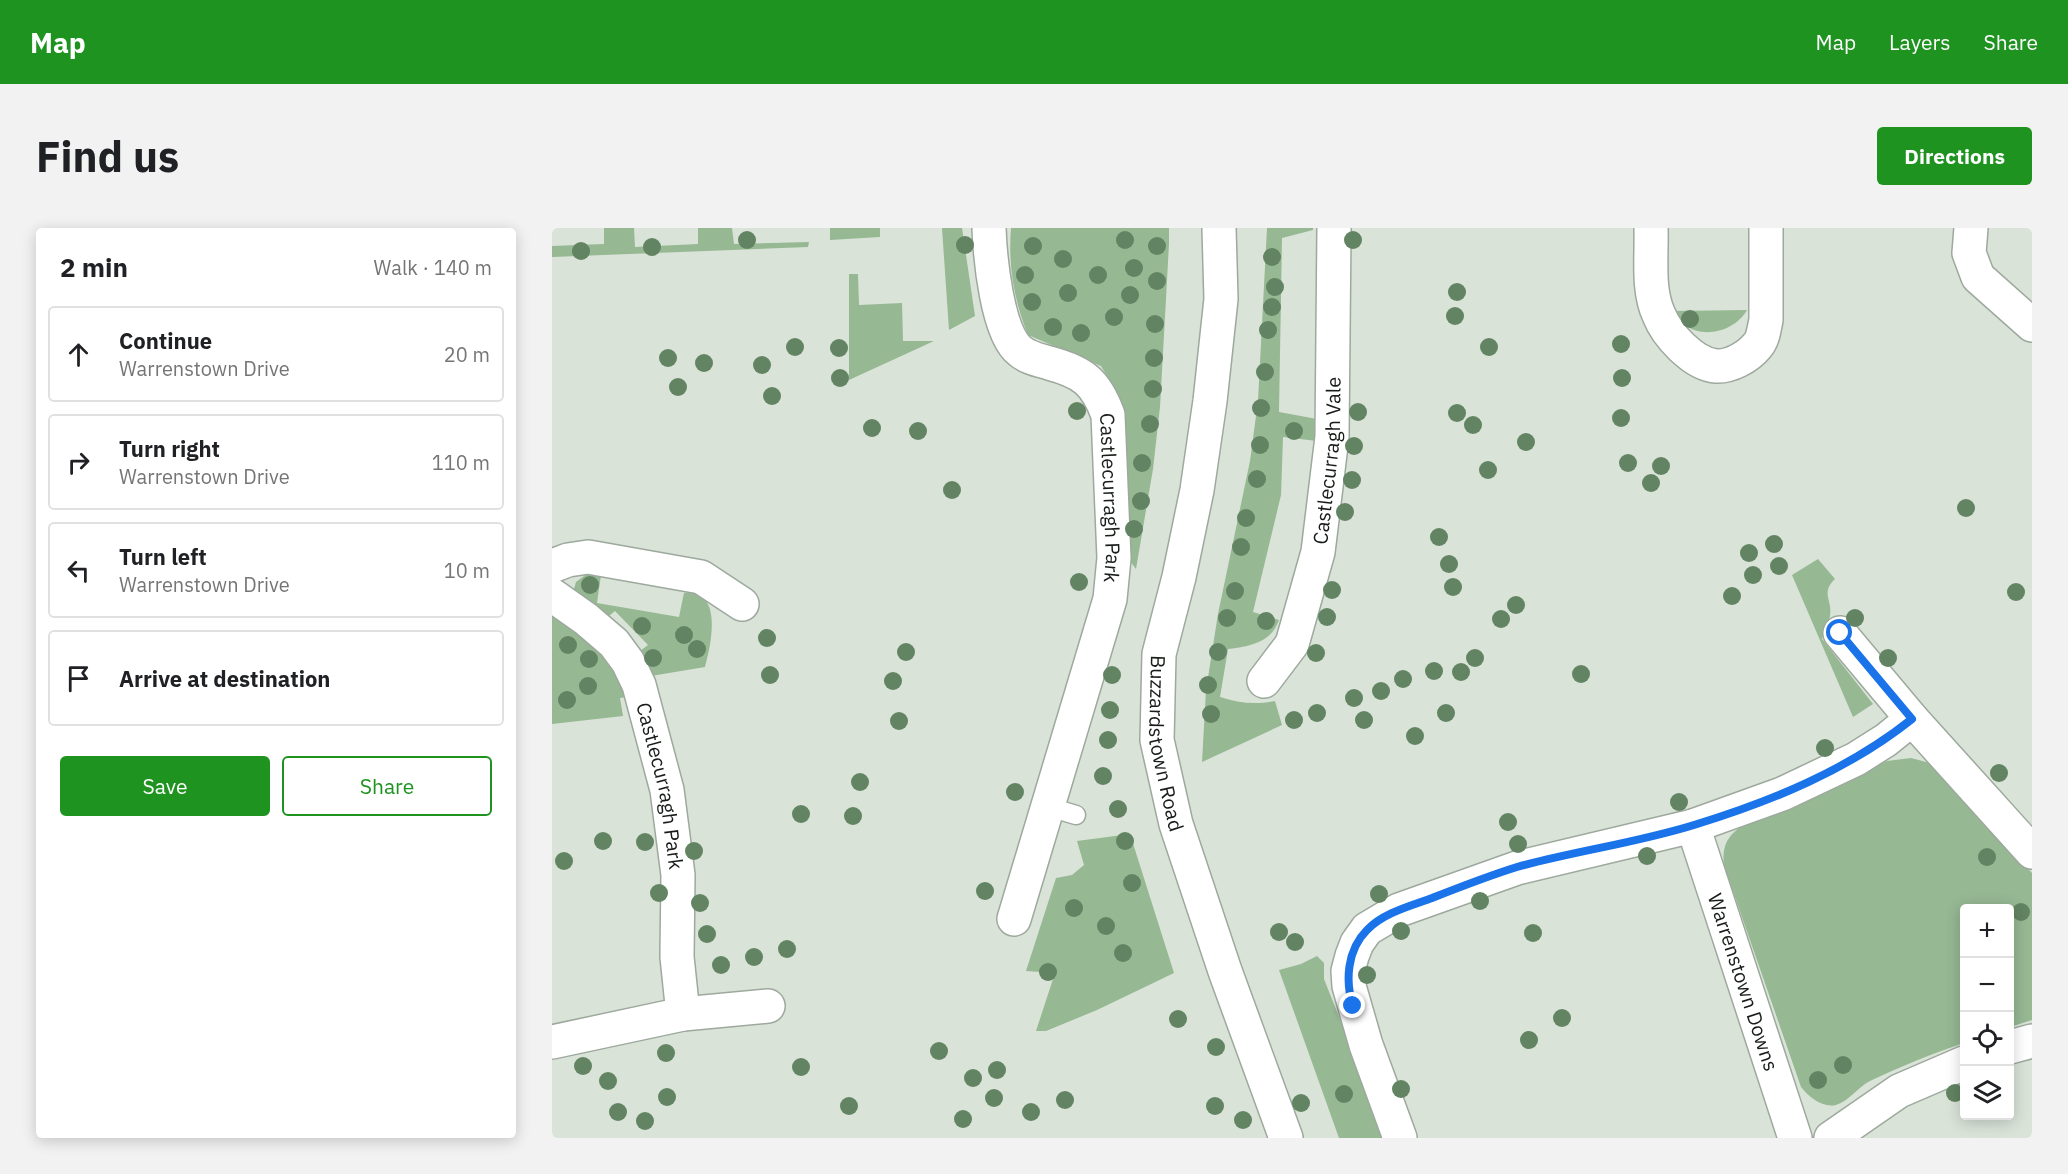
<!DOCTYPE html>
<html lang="en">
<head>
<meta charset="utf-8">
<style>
	:root { --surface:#fff; --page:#f2f2f2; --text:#202124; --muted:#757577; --line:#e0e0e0; --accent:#1e9320 }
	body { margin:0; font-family:"IBM Plex Sans",sans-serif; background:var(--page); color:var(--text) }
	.controls { position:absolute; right:18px; bottom:18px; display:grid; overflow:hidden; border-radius:6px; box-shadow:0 3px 15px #0003 }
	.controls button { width:54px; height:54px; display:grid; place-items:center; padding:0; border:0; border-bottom:2px solid var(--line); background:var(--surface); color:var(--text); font:30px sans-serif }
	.stop { position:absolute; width:18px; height:18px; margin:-14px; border:4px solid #1a73e8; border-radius:50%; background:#fff }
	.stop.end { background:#1a73e8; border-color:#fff; box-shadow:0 2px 6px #0008 }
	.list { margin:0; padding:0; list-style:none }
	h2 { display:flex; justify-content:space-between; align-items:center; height:78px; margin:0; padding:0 24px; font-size:26px }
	h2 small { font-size:20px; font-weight:400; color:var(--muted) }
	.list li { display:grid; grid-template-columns:39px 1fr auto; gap:18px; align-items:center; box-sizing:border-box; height:96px; margin:0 12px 12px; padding:0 12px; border:2px solid var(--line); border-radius:6px }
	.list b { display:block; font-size:22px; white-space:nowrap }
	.list p { margin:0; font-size:20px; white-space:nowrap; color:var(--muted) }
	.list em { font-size:20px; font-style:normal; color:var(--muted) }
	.actions { display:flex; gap:12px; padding:18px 24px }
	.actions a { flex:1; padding:14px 0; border:2px solid var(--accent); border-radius:6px; text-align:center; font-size:21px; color:var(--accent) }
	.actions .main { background:var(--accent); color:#fff }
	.icon { flex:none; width:33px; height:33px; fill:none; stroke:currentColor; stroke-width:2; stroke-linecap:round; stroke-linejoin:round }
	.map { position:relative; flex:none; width:1480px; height:910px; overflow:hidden; border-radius:6px }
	header { display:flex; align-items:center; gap:36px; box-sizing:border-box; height:84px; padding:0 30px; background:var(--accent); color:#fff }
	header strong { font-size:28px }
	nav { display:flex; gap:33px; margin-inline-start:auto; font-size:21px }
	.intro { display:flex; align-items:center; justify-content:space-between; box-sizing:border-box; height:144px; padding:0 36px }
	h1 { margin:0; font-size:42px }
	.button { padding:15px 27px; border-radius:6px; background:var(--accent); color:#fff; font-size:21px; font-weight:700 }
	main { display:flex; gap:36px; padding:0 36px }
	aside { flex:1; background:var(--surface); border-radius:6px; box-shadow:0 3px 15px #0003 }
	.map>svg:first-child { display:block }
	.green { fill:#96b893 }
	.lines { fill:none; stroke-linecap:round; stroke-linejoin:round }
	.lane-casing { stroke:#9ea99e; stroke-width:21 }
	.street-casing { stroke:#9ea99e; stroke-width:36 }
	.secondary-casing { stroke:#9ea99e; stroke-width:36 }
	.lane { stroke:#fff; stroke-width:18 }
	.street { stroke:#fff; stroke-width:33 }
	.secondary { stroke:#fff; stroke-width:33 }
	.tree { fill:#628462 }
	.route { stroke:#1a73e8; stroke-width:8 }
	.labels { text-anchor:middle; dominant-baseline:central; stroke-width:4.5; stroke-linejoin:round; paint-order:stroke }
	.street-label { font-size:20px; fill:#191d19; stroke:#e6f1e5 }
</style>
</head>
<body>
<header>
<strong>Map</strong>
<nav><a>Map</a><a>Layers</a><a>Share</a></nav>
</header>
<div class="intro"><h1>Find us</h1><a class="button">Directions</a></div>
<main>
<aside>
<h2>2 min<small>Walk · 140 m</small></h2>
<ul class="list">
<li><svg class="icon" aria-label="ahead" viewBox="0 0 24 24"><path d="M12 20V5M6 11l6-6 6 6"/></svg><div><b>Continue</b><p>Warrenstown Drive</p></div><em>20 m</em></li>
<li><svg class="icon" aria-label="right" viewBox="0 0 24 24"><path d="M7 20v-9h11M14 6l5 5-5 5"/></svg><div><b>Turn right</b><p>Warrenstown Drive</p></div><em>110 m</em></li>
<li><svg class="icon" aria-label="left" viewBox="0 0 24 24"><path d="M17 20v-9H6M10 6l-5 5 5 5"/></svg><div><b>Turn left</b><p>Warrenstown Drive</p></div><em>10 m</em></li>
<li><svg class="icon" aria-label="arrive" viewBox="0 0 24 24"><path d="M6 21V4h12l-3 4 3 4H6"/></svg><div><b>Arrive at destination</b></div></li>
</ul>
<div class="actions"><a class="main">Save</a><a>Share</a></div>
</aside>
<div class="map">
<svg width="1480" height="910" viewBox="0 0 1480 910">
	<rect width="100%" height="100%" fill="#d9e3d8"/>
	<!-- green -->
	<g class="green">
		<polygon points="52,0 82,0 83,19 146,16 146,0 180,0 182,16 257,14 256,19 0,29 0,18 52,16"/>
		<polygon points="278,0 328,0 328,9 278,12"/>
		<polygon points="390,0 410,0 423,88 397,102"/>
		<path d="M459,0h158v16l-9,163 -7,62 -17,100 -6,-8 -4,-118 -7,-47 -18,-30 -73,-31c-14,-35 -20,-69 -17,-107z"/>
		<path d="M715,0h46v2l-31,8 -3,174 38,7v22l-34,-4 -2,58 -28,117 26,8c-8,23 -29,26 -51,29l-8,48c18,6 36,8 55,4l7,24 -80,37 4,-72 12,-76 32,-153 8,-60z"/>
		<polygon points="297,46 306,46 307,77 350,75 351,113 382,113 297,152"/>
		<path d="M1195,82c-11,20 -42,30 -62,15 -5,-3 -9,-10 -13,-14z"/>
		<path d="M1266,331l17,20c-15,14 -2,21 -5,37 -1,7 -6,15 -8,23l51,65 -20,13 -61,-142z"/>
		<path d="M36,345l13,2 -4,28 82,14 5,-24c40,-5 27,53 21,74l-60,10 -10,-22 13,-10 -33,-34 -10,8 -27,-23 -4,-7 2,-7z"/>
		<polygon points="0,384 43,413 80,468 68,470 71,488 0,496"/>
		<path d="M1359,530l19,5 16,11 86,99v147l-22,7v-119h-46v135c-31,10 -64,24 -94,38 -12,6 -21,20 -34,24 -14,3 -27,-8 -35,-18l-77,-222c-2,-17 2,-27 15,-37l148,-67z"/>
		<polygon points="578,606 622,745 545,782 494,803 484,803 503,745 474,743 504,650 520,647 532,637 525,613"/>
		<polygon points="765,728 772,735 772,751 808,842 831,910 787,910 727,742 749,736"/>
	</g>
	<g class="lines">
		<!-- lane casing -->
		<g class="lane-casing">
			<polyline id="lane" points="497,579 524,587"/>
		</g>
		<!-- street casing -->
		<g class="street-casing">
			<g id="street">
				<path id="s1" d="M437,0c1,28 8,106 31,123 8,7 19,9 29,12 34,9 47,19 59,52l6,143 -4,41 -96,320"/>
				<path d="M1099,0c1,28 -4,62 8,87 8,20 34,49 57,51 14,1 32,-9 41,-20 6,-6 7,-17 9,-26v-92"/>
				<polyline points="1419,0 1417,25 1426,49 1480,97"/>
				<polyline points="0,338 16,332 36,329 149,349 190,376"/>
				<path id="s2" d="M0,367l34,24 28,24 14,19 11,23 28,105 11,85 -1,82 6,57"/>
				<polyline points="1288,405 1360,491 1480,624"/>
				<path id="s3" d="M712,453l28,-37 26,-92 14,-115 2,-209"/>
				<path id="s4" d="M1141,598l102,312"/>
				<polyline points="0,814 131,786 216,778"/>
				<polyline points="1458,819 1480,813"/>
				<polyline points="848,910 814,817 797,758 796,743 800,728 805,715 815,701 847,682 965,640 1141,598 1230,566 1304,531 1334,512 1360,491"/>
				<polyline points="1279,910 1347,863 1412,835"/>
			</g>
		</g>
		<!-- secondary casing -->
		<g class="secondary-casing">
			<g id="secondary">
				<path id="s5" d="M667,0l2,71 -11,102 -13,89 -18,87 -20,77 -2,86 19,84 49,147 61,167"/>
			</g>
		</g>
		<!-- lane -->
		<use href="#lane" class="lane"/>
		<!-- street -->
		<use href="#street" class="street"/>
		<!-- secondary -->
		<use href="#secondary" class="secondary"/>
	</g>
	<!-- trees -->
	<g class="tree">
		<circle cx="195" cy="12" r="9"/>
		<circle cx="573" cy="12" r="9"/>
		<circle cx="801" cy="12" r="9"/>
		<circle cx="413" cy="17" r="9"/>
		<circle cx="481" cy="18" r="9"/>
		<circle cx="605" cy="18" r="9"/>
		<circle cx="100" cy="19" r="9"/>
		<circle cx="29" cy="23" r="9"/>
		<circle cx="720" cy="29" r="9"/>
		<circle cx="511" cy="31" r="9"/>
		<circle cx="582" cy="40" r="9"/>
		<circle cx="473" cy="47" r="9"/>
		<circle cx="546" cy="47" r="9"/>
		<circle cx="605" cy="53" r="9"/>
		<circle cx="723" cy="59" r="9"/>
		<circle cx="905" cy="64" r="9"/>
		<circle cx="516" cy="65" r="9"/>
		<circle cx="578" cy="67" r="9"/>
		<circle cx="480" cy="74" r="9"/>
		<circle cx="720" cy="79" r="9"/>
		<circle cx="903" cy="88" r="9"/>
		<circle cx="562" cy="89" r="9"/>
		<circle cx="1138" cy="91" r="9"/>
		<circle cx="603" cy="96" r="9"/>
		<circle cx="501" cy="99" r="9"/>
		<circle cx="716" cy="102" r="9"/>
		<circle cx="529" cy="105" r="9"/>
		<circle cx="1069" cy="116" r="9"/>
		<circle cx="243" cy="119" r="9"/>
		<circle cx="937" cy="119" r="9"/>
		<circle cx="287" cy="120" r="9"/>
		<circle cx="116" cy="130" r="9"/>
		<circle cx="602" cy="130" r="9"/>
		<circle cx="152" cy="135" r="9"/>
		<circle cx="210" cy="137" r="9"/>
		<circle cx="713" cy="144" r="9"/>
		<circle cx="288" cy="150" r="9"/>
		<circle cx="1070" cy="150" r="9"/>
		<circle cx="126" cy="159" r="9"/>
		<circle cx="601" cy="161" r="9"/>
		<circle cx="220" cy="168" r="9"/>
		<circle cx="709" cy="180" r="9"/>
		<circle cx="525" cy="183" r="9"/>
		<circle cx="806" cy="184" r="9"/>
		<circle cx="905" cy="185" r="9"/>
		<circle cx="1069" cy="190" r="9"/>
		<circle cx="598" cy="196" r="9"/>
		<circle cx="921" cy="197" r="9"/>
		<circle cx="320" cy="200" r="9"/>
		<circle cx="366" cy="203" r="9"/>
		<circle cx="742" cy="203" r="9"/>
		<circle cx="974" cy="214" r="9"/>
		<circle cx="708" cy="217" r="9"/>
		<circle cx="802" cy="218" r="9"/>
		<circle cx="590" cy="235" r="9"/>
		<circle cx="1076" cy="235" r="9"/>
		<circle cx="1109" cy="238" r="9"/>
		<circle cx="936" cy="242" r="9"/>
		<circle cx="705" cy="251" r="9"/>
		<circle cx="800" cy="252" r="9"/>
		<circle cx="1099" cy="255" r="9"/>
		<circle cx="400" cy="262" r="9"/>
		<circle cx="589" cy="273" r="9"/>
		<circle cx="1414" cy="280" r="9"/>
		<circle cx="793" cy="284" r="9"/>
		<circle cx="694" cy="290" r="9"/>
		<circle cx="582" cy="301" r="9"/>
		<circle cx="887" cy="309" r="9"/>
		<circle cx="1222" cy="316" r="9"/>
		<circle cx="689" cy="319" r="9"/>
		<circle cx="1197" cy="325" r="9"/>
		<circle cx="897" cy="336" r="9"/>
		<circle cx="1227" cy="338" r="9"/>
		<circle cx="1201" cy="347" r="9"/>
		<circle cx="527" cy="354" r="9"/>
		<circle cx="38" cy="357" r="9"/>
		<circle cx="901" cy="359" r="9"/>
		<circle cx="780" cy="362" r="9"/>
		<circle cx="683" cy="363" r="9"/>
		<circle cx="1464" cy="364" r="9"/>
		<circle cx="1180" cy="368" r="9"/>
		<circle cx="964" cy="377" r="9"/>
		<circle cx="775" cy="389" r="9"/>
		<circle cx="675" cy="390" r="9"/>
		<circle cx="1303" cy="390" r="9"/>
		<circle cx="949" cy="391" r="9"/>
		<circle cx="714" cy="393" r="9"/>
		<circle cx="90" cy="398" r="9"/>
		<circle cx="132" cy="407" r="9"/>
		<circle cx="215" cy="410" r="9"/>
		<circle cx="16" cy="417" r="9"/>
		<circle cx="145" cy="421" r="9"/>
		<circle cx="354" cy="424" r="9"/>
		<circle cx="666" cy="424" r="9"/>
		<circle cx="764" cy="425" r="9"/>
		<circle cx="101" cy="430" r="9"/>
		<circle cx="923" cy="430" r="9"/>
		<circle cx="1336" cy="430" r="9"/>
		<circle cx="37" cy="431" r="9"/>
		<circle cx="882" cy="443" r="9"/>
		<circle cx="909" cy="444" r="9"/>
		<circle cx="1029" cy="446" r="9"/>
		<circle cx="218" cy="447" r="9"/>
		<circle cx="560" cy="447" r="9"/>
		<circle cx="851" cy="451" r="9"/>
		<circle cx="341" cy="453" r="9"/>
		<circle cx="656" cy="457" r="9"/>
		<circle cx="36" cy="458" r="9"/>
		<circle cx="829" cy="463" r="9"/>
		<circle cx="802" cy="470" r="9"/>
		<circle cx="15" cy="472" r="9"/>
		<circle cx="558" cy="482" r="9"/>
		<circle cx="765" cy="485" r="9"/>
		<circle cx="894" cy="485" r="9"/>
		<circle cx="659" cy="486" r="9"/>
		<circle cx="742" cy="492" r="9"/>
		<circle cx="812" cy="492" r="9"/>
		<circle cx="347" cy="493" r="9"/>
		<circle cx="863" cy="508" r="9"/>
		<circle cx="556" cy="512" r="9"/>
		<circle cx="1273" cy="520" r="9"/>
		<circle cx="1447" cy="545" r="9"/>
		<circle cx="551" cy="548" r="9"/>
		<circle cx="308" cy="554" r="9"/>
		<circle cx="463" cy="564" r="9"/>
		<circle cx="1127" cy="574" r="9"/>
		<circle cx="566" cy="581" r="9"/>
		<circle cx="249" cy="586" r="9"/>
		<circle cx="301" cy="588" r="9"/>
		<circle cx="956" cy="594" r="9"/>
		<circle cx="51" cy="613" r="9"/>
		<circle cx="573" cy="613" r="9"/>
		<circle cx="93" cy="614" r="9"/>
		<circle cx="966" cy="616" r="9"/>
		<circle cx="142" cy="623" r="9"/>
		<circle cx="1095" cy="628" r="9"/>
		<circle cx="1435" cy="629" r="9"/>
		<circle cx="12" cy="633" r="9"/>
		<circle cx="580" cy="655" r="9"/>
		<circle cx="433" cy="663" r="9"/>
		<circle cx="107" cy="665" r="9"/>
		<circle cx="827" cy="666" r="9"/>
		<circle cx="928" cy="673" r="9"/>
		<circle cx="148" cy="675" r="9"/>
		<circle cx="522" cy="680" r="9"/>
		<circle cx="1469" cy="684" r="9"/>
		<circle cx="554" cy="698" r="9"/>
		<circle cx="849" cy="703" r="9"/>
		<circle cx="727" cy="704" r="9"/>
		<circle cx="981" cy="705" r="9"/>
		<circle cx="155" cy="706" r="9"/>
		<circle cx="743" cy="714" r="9"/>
		<circle cx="235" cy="721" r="9"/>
		<circle cx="571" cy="725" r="9"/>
		<circle cx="202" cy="729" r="9"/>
		<circle cx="169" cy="737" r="9"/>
		<circle cx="496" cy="744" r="9"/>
		<circle cx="815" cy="747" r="9"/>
		<circle cx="1010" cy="790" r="9"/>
		<circle cx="626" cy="791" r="9"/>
		<circle cx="977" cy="812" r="9"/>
		<circle cx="664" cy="819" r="9"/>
		<circle cx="387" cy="823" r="9"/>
		<circle cx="114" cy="825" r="9"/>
		<circle cx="1291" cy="837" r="9"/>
		<circle cx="31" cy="838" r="9"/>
		<circle cx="249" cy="839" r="9"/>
		<circle cx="445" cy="842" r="9"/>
		<circle cx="421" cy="850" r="9"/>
		<circle cx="1266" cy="852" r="9"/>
		<circle cx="56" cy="853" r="9"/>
		<circle cx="849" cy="861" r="9"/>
		<circle cx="1403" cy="865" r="9"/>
		<circle cx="792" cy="866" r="9"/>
		<circle cx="115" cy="869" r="9"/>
		<circle cx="442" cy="870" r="9"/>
		<circle cx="513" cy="872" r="9"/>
		<circle cx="749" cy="875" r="9"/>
		<circle cx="297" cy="878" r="9"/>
		<circle cx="663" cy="878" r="9"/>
		<circle cx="66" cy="884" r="9"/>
		<circle cx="479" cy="884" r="9"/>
		<circle cx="411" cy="891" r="9"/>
		<circle cx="691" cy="892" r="9"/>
		<circle cx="93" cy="893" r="9"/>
	</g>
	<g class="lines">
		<!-- route -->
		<path class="route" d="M801,778c-8,-25 -6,-56 14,-76 16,-17 43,-24 65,-32 28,-11 56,-22 85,-31 58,-16 119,-24 177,-42 78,-24 154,-55 218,-106l-72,-86"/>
	</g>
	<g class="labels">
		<!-- street labels -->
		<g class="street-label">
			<text stroke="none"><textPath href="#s3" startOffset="234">Castlecurragh Vale</textPath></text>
			<text stroke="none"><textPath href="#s1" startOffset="327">Castlecurragh Park</textPath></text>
			<text stroke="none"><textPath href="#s5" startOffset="522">Buzzardstown Road</textPath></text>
			<text stroke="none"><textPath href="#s2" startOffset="231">Castlecurragh Park</textPath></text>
			<text stroke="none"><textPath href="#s4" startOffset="164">Warrenstown Downs</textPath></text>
		</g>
	</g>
</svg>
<div class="controls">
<button>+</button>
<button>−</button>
<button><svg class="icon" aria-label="locate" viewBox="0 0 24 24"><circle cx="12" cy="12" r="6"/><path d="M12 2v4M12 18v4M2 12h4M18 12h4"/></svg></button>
<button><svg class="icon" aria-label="layers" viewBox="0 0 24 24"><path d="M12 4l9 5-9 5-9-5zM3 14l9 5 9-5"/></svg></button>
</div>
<div class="stop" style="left:1288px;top:405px"></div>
<div class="stop end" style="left:801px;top:778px"></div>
</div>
</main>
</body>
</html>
